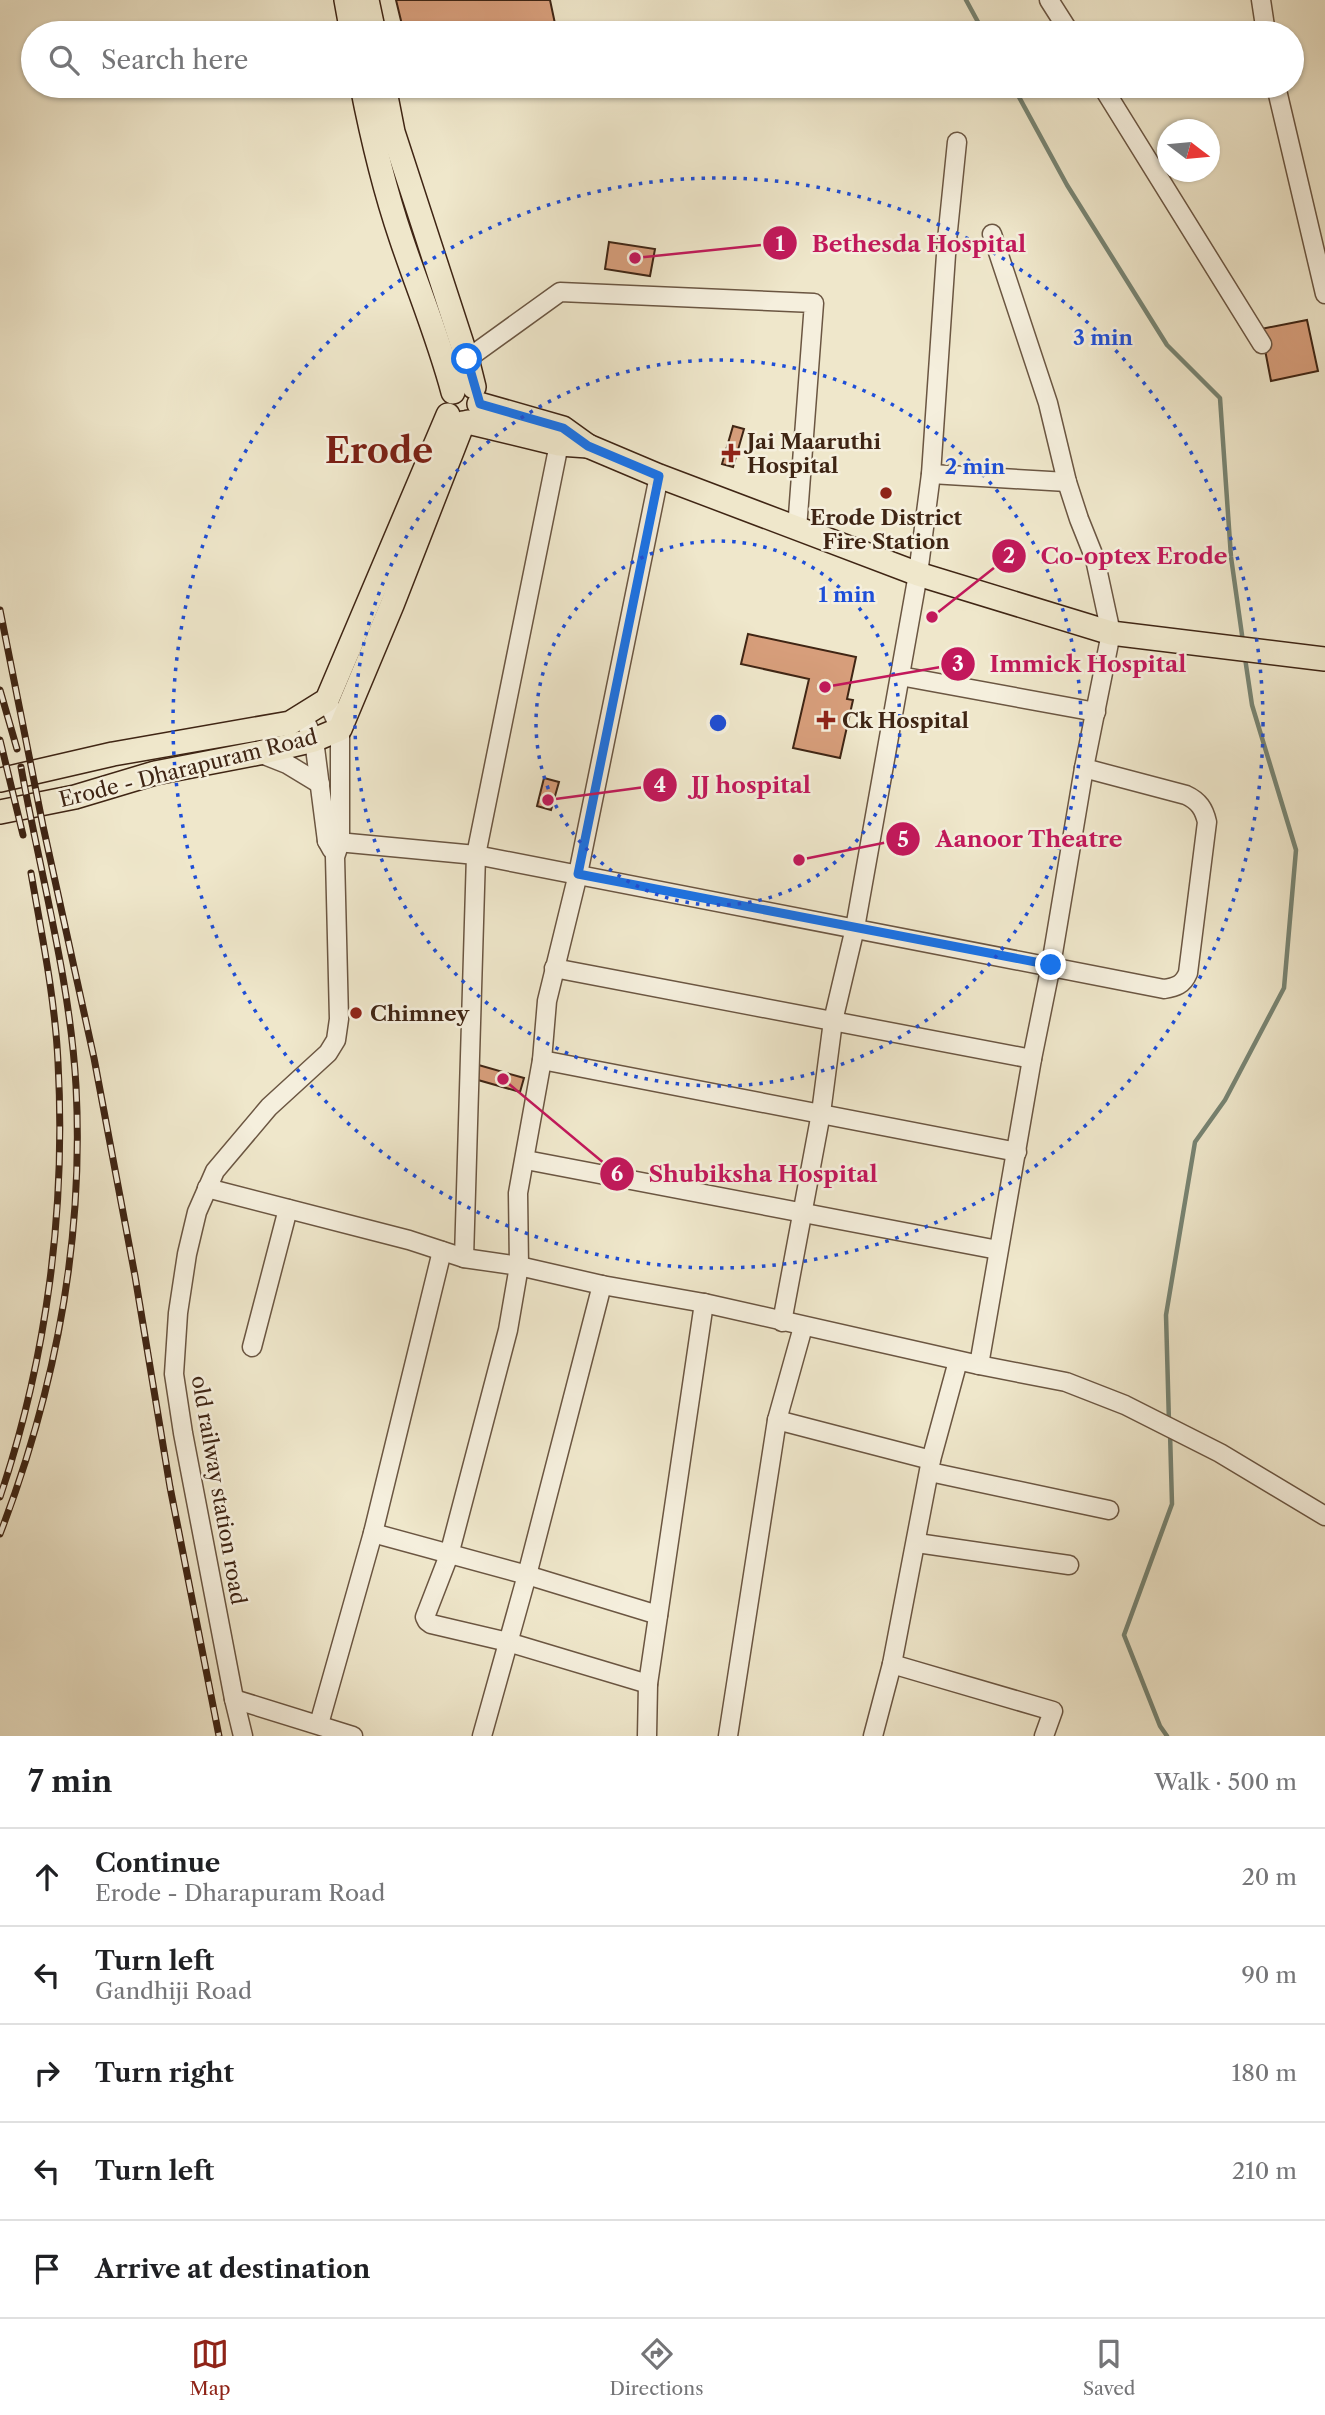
<!DOCTYPE html>
<html lang="en">
<head>
<meta charset="utf-8">
<style>
	:root { --surface:#fff; --page:#f6f6f6; --text:#202124; --muted:#757577; --line:#e0e0e0; --accent:#8f2418 }
	body { margin:0; font-family:"Libre Caslon Text",serif; background:var(--page); color:var(--text) }
	.compass { position:absolute; left:1157px; top:119px; width:63px; height:63px; border-radius:50%; background:var(--surface); box-shadow:0 2px 5px #0004; rotate:106deg }
	.stop { position:absolute; width:21px; height:21px; margin:-16px; border:5px solid #1a73e8; border-radius:50%; background:#fff }
	.stop.end { background:#1a73e8; border-color:#fff; box-shadow:0 2px 7px #0008 }
	.list { margin:0; padding:0; list-style:none }
	h2 { display:flex; justify-content:space-between; align-items:center; height:91px; margin:0; padding:0 28px; font-size:30px }
	h2 small { font-size:23px; font-weight:400; color:var(--muted) }
	.list li { display:grid; grid-template-columns:46px 1fr auto; gap:21px; align-items:center; box-sizing:border-box; height:98px; padding:0 28px; border-top:2px solid var(--line) }
	.list b { display:block; font-size:26px; white-space:nowrap }
	.list p { margin:0; font-size:23px; white-space:nowrap; color:var(--muted) }
	.list em { font-size:23px; font-style:normal; color:var(--muted) }
	.icon { flex:none; width:38px; height:38px; fill:none; stroke:currentColor; stroke-width:2; stroke-linecap:round; stroke-linejoin:round }
	.map { position:relative; flex:none; width:1325px; height:1736px; overflow:hidden }
	.search { position:absolute; background:var(--surface); box-shadow:0 2px 5px #0004; left:21px; right:21px; top:21px; height:77px; display:flex; align-items:center; gap:18px; box-sizing:border-box; padding:0 24px; border-radius:38px; color:var(--muted); font-size:26px }
	.sheet { height:581px; background:var(--surface) }
	nav { display:flex; justify-content:space-around; align-items:center; box-sizing:border-box; height:98px; border-top:2px solid var(--line); background:var(--surface); font-size:19px; color:var(--muted) }
	nav a { display:grid; justify-items:center; gap:4px }
	nav .on { color:var(--accent) }
	.map>svg:first-child { display:block }
	.lines { fill:none; stroke-linecap:round; stroke-linejoin:round }
	.stream { stroke:#768372; stroke-width:4.5 }
	.building { fill:#d79e7b; stroke:#3f2514; stroke-width:2 }
	.minor-casing { stroke:#6b5642; stroke-width:21 }
	.major-casing { stroke:#3f2514; stroke-width:26 }
	.minor { stroke:#f5efdd; stroke-width:18 }
	.major { stroke:#efe7cb; stroke-width:23 }
	.rail-casing { stroke:#3f2514; stroke-width:7 }
	.rail { stroke:#f5efdd; stroke-width:4.5; stroke-dasharray:13; stroke-linecap:butt }
	.route { stroke:#1a73e8; stroke-width:9 }
	.ring { fill:none; stroke:#1d4ed8; stroke-width:3.5; stroke-dasharray:3.5 7 }
	.poi-dot { fill:#8f2418; stroke:#f5efdd; stroke-width:2.5 }
	.labels { text-anchor:middle; dominant-baseline:central; stroke-width:5; stroke-linejoin:round; paint-order:stroke }
	.poi-label { font-size:21px; font-weight:bold; fill:#3f2514; stroke:#f5efdd; text-anchor:start }
	.street-label { font-size:21px; fill:#3f2514; stroke:#f5efdd }
	.town-label { font-size:35px; font-weight:bold; fill:#7a1f14; stroke:#f5efdd }
	.centre { fill:#1d4ed8; stroke:#f5efdd; stroke-width:3.5 }
	.ring-label { font-size:21px; text-anchor:middle; font-weight:bold; fill:#1d4ed8; stroke:#f5efdd; stroke-width:5; stroke-linejoin:round; paint-order:stroke }
	.leader { fill:none; stroke:#c2185b; stroke-width:2.5 }
	.callout-dot { fill:#c2185b; stroke:#f5efdd; stroke-width:2.5 }
	.mark-label { font-size:21px; text-anchor:middle; font-weight:bold; fill:#fff }
	.callout-label { font-size:23px; text-anchor:middle; font-weight:bold; fill:#c2185b; stroke:#f5efdd; stroke-width:5; stroke-linejoin:round; paint-order:stroke }
</style>
</head>
<body>
<div class="map">
<svg width="1325" height="1736" viewBox="0 0 1325 1736">
	<rect width="100%" height="100%" fill="#efe7cb"/>
	<filter id="stains"><feTurbulence type="fractalNoise" baseFrequency=".00286" numOctaves="4"/><feColorMatrix values="0 0 0 0 .2 0 0 0 0 .09 0 0 0 0 .02 0 0 0 .5 -.17"/></filter>
	<radialGradient id="worn" r=".72"><stop offset=".6" stop-color="#630" stop-opacity="0"/><stop offset="1" stop-color="#630" stop-opacity=".3"/></radialGradient>
	<g class="lines">
		<!-- stream -->
		<g class="stream">
			<polyline points="966,0 984,33"/>
			<polyline points="1013,86 1067,185 1167,345 1220,398 1231,557 1243,642"/>
			<polyline points="1169,1423 1166,1315 1195,1142 1225,1100 1284,988 1296,850 1252,705 1245,658"/>
			<polyline points="1167,1736 1160,1726 1124,1635 1172,1504 1170,1432"/>
		</g>
	</g>
	<!-- building -->
	<g class="building">
		<polygon points="396,0 550,0 557,33 404,33"/>
		<polygon points="609,242 655,249 650,276 605,269"/>
		<polygon points="1307,320 1318,371 1271,381 1261,329"/>
		<polygon points="733,426 744,429 733,467 722,464"/>
		<polygon points="748,634 856,657 847,699 853,700 840,758 793,748 809,679 741,664"/>
		<polygon points="544,778 559,782 551,810 537,806"/>
		<polygon points="475,1064 524,1078 520,1092 471,1078"/>
	</g>
	<g class="lines">
		<!-- minor casing -->
		<g class="minor-casing">
			<g id="minor">
				<polyline points="1049,0 1070,33"/>
				<polyline points="1261,0 1266,33"/>
				<polyline points="1102,86 1262,344"/>
				<polyline points="1276,86 1325,294"/>
				<polyline points="467,359 560,292 814,303 797,529"/>
				<polyline points="931,474 1067,482"/>
				<polyline points="900,676 1096,712"/>
				<polyline points="303,716 314,740 327,841 332,850"/>
				<polyline points="259,753 287,764 320,784"/>
				<path d="M327,841l149,14 688,134c12,-2 19,-4 24,-16l19,-151c-3,-13 -8,-21 -21,-27l-102,-27"/>
				<polyline points="554,968 1032,1059"/>
				<polyline points="542,1060 1017,1152"/>
				<polyline points="526,1160 998,1250"/>
				<polyline points="207,1188 409,1240 464,1258 519,1266 602,1285 704,1303 979,1365 1066,1382 1125,1405 1220,1453 1325,1516"/>
				<polyline points="464,1258 476,855 559,444"/>
				<polyline points="782,1322 821,1113 833,1021 855,928 918,574 931,474 947,240 957,142"/>
				<polyline points="252,1347 288,1209"/>
				<polyline points="979,1365 1032,1059 1051,965 1084,768 1111,633 1095,559 1079,519 1067,482 1048,403 992,234"/>
				<polyline points="777,1420 931,1460"/>
				<polyline points="930,1472 1109,1510"/>
				<polyline points="373,1533 527,1575 658,1615"/>
				<polyline points="917,1543 1069,1565"/>
				<polyline points="892,1664 1053,1711 1044,1736"/>
				<polyline points="648,1684 508,1642 431,1624 427,1621 425,1617 449,1555 508,1330 519,1266 518,1193 542,1060 547,1001 578,874 659,476"/>
				<polyline points="234,1699 353,1736"/>
				<polyline points="319,1724 373,1533 442,1251"/>
				<polyline points="243,1736 234,1699 183,1433 174,1374 178,1313 187,1254 197,1212 215,1171 269,1107 328,1053 336,1040 339,1019 335,857 340,842 340,729 327,700"/>
				<polyline points="482,1736 527,1575 602,1285"/>
				<polyline points="647,1736 648,1684 704,1303"/>
				<polyline points="728,1736 777,1420 803,1327"/>
				<polyline points="873,1736 892,1664 931,1460 958,1361"/>
			</g>
		</g>
		<!-- major casing -->
		<g class="major-casing">
			<g id="major">
				<polyline points="346,0 352,33"/>
				<polyline points="367,0 374,33"/>
				<path d="M362,86c10,51 22,102 39,152 17,51 38,101 52,154"/>
				<polyline points="384,86 393,132 467,359 474,387"/>
				<polyline points="479,404 563,428 588,446 659,476 918,574 1111,633 1325,659"/>
				<polyline points="468,422 559,444 588,446"/>
				<polyline points="0,780 113,754 290,723 327,700 448,415"/>
				<polyline points="0,812 75,797 155,773 259,753 314,740 340,729 392,605 463,423"/>
			</g>
		</g>
		<!-- minor -->
		<use href="#minor" class="minor"/>
		<!-- major -->
		<use href="#major" class="major"/>
		<!-- rail casing -->
		<g class="rail-casing">
			<g id="rail">
				<polyline points="0,610 43,826 94,1058 135,1276 170,1487 219,1736"/>
				<polyline points="0,690 17,749"/>
				<polyline points="0,740 23,835"/>
				<path d="M0,1497c47,-139 66,-288 58,-435 -3,-63 -16,-126 -27,-189"/>
				<path d="M0,1534c55,-143 84,-295 76,-448 -6,-107 -36,-213 -55,-319"/>
			</g>
		</g>
		<!-- rail -->
		<use href="#rail" class="rail"/>
	</g>
	<g class="lines">
		<!-- route -->
		<polyline class="route" points="467,359 480,404 563,428 588,446 659,476 578,874 1051,965"/>
	</g>
	<!-- distance rings -->
	<g class="ring">
		<circle cx="718" cy="723" r="182"/>
		<circle cx="718" cy="723" r="363"/>
		<circle cx="718" cy="723" r="545"/>
	</g>
	<!-- markers -->
	<g class="poi-dot">
		<path d="M727.5 442.5h7v7h7v7h-7v7h-7v-7h-7v-7h7z"/>
		<circle cx="886" cy="493" r="7"/>
		<path d="M822.5 709.5h7v7h7v7h-7v7h-7v-7h-7v-7h7z"/>
		<circle cx="356" cy="1013" r="7"/>
	</g>
	<g class="labels">
		<!-- poi labels -->
		<g class="poi-label">
			<text x="747" y="441">Jai Maaruthi<tspan x="747" dy="24">Hospital</tspan></text>
			<text x="886" y="517" text-anchor="middle">Erode District<tspan x="886" dy="24">Fire Station</tspan></text>
			<text x="842" y="720">Ck Hospital</text>
			<text x="370" y="1013">Chimney</text>
		</g>
		<!-- street labels -->
		<g class="street-label">
			<text transform="translate(188 768) rotate(-14)">Erode - Dharapuram Road</text>
			<text transform="translate(219 1490) rotate(80)">old railway station road</text>
		</g>
		<!-- town labels -->
		<g class="town-label">
			<text x="379" y="450">Erode</text>
		</g>
	</g>
	<circle cx="718" cy="723" r="10" class="centre"/>
	<g class="ring-label">
		<text x="1103" y="345">3 min</text>
		<text x="975" y="474">2 min</text>
		<text x="847" y="602">1 min</text>
	</g>
	<!-- callouts -->
	<path class="leader" d="M635 258L780 243M932 617L1009 556M825 687L958 664M548 800L660 785M799 860L903 839M503 1079L617 1174"/>
	<g class="callout-dot">
		<circle cx="635" cy="258" r="7"/>
		<circle cx="932" cy="617" r="7"/>
		<circle cx="825" cy="687" r="7"/>
		<circle cx="548" cy="800" r="7"/>
		<circle cx="799" cy="860" r="7"/>
		<circle cx="503" cy="1079" r="7"/>
		<circle cx="780" cy="243" r="18"/>
		<circle cx="1009" cy="556" r="18"/>
		<circle cx="958" cy="664" r="18"/>
		<circle cx="660" cy="785" r="18"/>
		<circle cx="903" cy="839" r="18"/>
		<circle cx="617" cy="1174" r="18"/>
	</g>
	<g class="mark-label">
		<text x="780" y="251">1</text>
		<text x="1009" y="563">2</text>
		<text x="958" y="671">3</text>
		<text x="660" y="792">4</text>
		<text x="903" y="847">5</text>
		<text x="617" y="1181">6</text>
	</g>
	<g class="callout-label">
		<text x="919" y="252">Bethesda Hospital</text>
		<text x="1134" y="564">Co-optex Erode</text>
		<text x="1088" y="672">Immick Hospital</text>
		<text x="751" y="793">JJ hospital</text>
		<text x="1029" y="847">Aanoor Theatre</text>
		<text x="763" y="1182">Shubiksha Hospital</text>
	</g>
	<rect width="100%" height="100%" filter="url(#stains)"/>
	<rect width="100%" height="100%" fill="url(#worn)"/>
</svg>
<svg class="compass" viewBox="-18 -18 36 36"><path d="M0-13l5 13h-10z" fill="#e53935"/><path d="M0 13l5-13h-10z" fill="#757577"/></svg>
<div class="stop" style="left:467px;top:359px"></div>
<div class="stop end" style="left:1051px;top:965px"></div>
<div class="search"><svg class="icon" aria-label="search" viewBox="0 0 24 24"><circle cx="10" cy="10" r="6"/><path d="M15 15l6 6"/></svg>Search here</div>
</div>
<section class="sheet">
<h2>7 min<small>Walk · 500 m</small></h2>
<ul class="list">
<li><svg class="icon" aria-label="ahead" viewBox="0 0 24 24"><path d="M12 20V5M6 11l6-6 6 6"/></svg><div><b>Continue</b><p>Erode - Dharapuram Road</p></div><em>20 m</em></li>
<li><svg class="icon" aria-label="left" viewBox="0 0 24 24"><path d="M17 20v-9H6M10 6l-5 5 5 5"/></svg><div><b>Turn left</b><p>Gandhiji Road</p></div><em>90 m</em></li>
<li><svg class="icon" aria-label="right" viewBox="0 0 24 24"><path d="M7 20v-9h11M14 6l5 5-5 5"/></svg><div><b>Turn right</b></div><em>180 m</em></li>
<li><svg class="icon" aria-label="left" viewBox="0 0 24 24"><path d="M17 20v-9H6M10 6l-5 5 5 5"/></svg><div><b>Turn left</b></div><em>210 m</em></li>
<li><svg class="icon" aria-label="arrive" viewBox="0 0 24 24"><path d="M6 21V4h12l-3 4 3 4H6"/></svg><div><b>Arrive at destination</b></div></li>
</ul>
</section>
<nav>
<a class="on"><svg class="icon" aria-label="map" viewBox="0 0 24 24"><path d="M3 6l6-2 6 2 6-2v14l-6 2-6-2-6 2zM9 4v14M15 6v14"/></svg>Map</a>
<a><svg class="icon" aria-label="directions" viewBox="0 0 24 24"><path d="M12 3l9 9-9 9-9-9zM9 14v-3h6M13 9l2 2-2 2"/></svg>Directions</a>
<a><svg class="icon" aria-label="saved" viewBox="0 0 24 24"><path d="M7 4h10v16l-5-4-5 4z"/></svg>Saved</a>
</nav>
</body>
</html>
